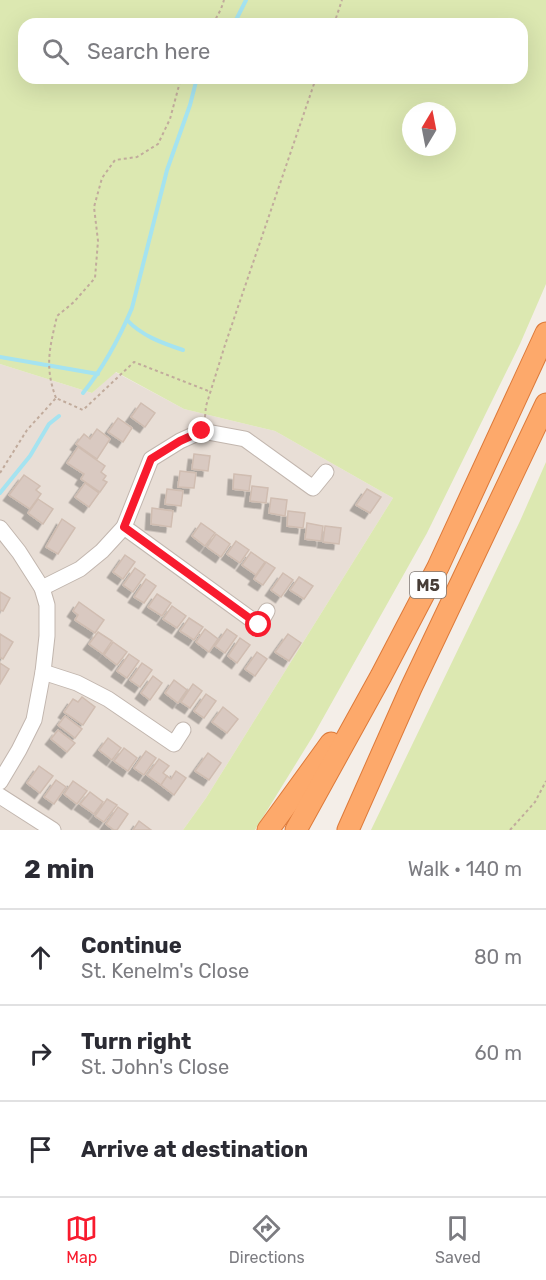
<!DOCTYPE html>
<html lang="en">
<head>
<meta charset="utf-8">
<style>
	:root { --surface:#fff; --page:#f2f2f3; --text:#2b2b33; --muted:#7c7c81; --line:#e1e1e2; --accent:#f81b2e }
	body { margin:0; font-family:Rubik,sans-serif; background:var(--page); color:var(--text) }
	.compass { position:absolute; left:402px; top:102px; width:54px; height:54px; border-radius:50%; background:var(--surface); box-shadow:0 6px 24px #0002; rotate:10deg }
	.stop { position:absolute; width:18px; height:18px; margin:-14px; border:4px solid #f81b2e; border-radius:50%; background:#fff }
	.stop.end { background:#f81b2e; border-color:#fff; box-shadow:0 2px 6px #0008 }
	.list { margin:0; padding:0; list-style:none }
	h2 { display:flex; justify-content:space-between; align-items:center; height:78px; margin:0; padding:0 24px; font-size:26px }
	h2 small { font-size:20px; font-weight:400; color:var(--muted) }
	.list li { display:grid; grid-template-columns:39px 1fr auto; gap:18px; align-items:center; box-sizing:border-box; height:96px; padding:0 24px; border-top:2px solid var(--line) }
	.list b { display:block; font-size:22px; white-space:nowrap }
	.list p { margin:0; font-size:20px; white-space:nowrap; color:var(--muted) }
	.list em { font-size:20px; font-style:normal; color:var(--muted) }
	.icon { flex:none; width:33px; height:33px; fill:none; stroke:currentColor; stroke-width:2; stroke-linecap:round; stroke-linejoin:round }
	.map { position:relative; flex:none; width:546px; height:830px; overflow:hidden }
	.search { position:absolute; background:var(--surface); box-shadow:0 6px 24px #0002; left:18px; right:18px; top:18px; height:66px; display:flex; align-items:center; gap:15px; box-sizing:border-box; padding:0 21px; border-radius:18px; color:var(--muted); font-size:22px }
	.sheet { height:366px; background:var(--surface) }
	nav { display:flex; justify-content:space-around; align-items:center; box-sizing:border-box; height:84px; border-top:2px solid var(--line); background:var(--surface); font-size:16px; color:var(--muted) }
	nav a { display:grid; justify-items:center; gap:3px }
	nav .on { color:var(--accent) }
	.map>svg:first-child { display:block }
	.residential { fill:#e8ded6 }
	.green { fill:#dce8b1; fill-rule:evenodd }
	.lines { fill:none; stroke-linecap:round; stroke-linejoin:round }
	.stream { stroke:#a5e3f0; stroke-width:4 }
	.building { fill:#d9c9c1; stroke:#d0bdb1; stroke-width:1.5; filter:url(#shadow) }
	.minor-casing { stroke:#c2b6ae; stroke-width:17 }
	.highway-casing { stroke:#dd7a3a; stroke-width:23 }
	.path { stroke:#c1ab9c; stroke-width:2; stroke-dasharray:3 3; stroke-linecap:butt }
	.minor { stroke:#fff; stroke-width:15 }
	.highway { stroke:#fda96b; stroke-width:21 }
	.route { stroke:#f81b2e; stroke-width:8 }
	.labels { text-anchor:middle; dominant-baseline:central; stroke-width:6; stroke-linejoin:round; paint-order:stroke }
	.shield { fill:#fff; stroke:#7e7773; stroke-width:1.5 }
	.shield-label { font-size:16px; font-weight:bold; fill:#473d37 }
</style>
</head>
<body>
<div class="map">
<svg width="546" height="830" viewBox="0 0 546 830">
	<defs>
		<filter id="shadow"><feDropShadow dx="-5.5" dy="5.5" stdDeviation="0" flood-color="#0004"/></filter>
	</defs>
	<rect width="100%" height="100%" fill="#f4eee8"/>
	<!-- residential -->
	<polygon class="residential" points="0,364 92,393 115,372 184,409 275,431 393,498 206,798 183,830 0,830"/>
	<!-- green -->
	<g class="green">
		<path d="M0,0h546v284l-26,60 -93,189 -114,203 -58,94h-72l23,-32 187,-300 -118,-67 -91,-22 -68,-37 -24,21 -92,-29zM24,24h498v54h-498zM411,111h36v36h-36z"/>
		<polygon points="546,462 546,830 371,830 520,521"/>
	</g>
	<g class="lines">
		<!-- stream -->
		<g class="stream">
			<polyline points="234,24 246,0"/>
			<path d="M127,320c15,16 35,23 56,30"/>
			<polyline points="0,357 98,374"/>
			<path d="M83,393c20,-25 36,-54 49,-85l35,-138 23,-65 7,-27"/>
			<polyline points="0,493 30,456 49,424 59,416"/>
		</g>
	</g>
	<!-- building -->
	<g class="building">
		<polygon points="141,403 155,413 145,427 131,417"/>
		<polygon points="118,418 132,428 123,442 108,432"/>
		<polygon points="97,429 110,439 97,459 76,444 84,434 90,439"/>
		<polygon points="78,447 105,466 101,472 106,476 103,480 107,482 100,492 81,479 84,474 67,463"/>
		<polygon points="194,454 210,456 208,471 192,469"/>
		<polygon points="180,471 196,473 194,488 178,487"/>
		<polygon points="234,474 251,476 249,491 233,489"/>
		<polygon points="24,475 40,486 36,490 41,494 30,509 9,495"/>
		<polygon points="85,483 99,493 89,507 75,497"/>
		<polygon points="252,486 268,488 266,503 250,501"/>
		<polygon points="167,489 183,491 181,506 165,504"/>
		<polygon points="367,489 381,497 370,513 356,505"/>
		<polygon points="271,498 287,500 285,516 269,513"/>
		<polygon points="38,499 53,509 43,524 28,513"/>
		<polygon points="152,508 173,511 171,527 151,524"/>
		<polygon points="288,511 305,513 303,528 287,526"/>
		<polygon points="62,519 75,528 58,554 46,547"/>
		<polygon points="201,523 215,533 205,546 192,536"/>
		<polygon points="307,523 323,526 321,541 305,539"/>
		<polygon points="325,526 341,528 339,544 323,542"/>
		<polygon points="216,534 230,544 221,557 207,547"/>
		<polygon points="236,541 249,550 240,563 227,554"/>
		<polygon points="251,552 265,562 256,575 242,565"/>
		<polygon points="125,555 135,562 123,579 113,572"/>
		<polygon points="266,562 275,568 263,585 254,579"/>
		<polygon points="135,568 145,575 133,592 123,585"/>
		<polygon points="283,573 293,580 281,597 271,590"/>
		<polygon points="299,577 313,586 304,599 290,590"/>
		<polygon points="146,579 156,586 144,603 134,597"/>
		<polygon points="0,592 10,598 3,611 0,610"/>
		<polygon points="157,594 171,603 162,616 148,607"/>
		<polygon points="79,602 104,620 95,633 75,620 78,615 73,611"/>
		<polygon points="172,606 186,616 177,628 163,619"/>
		<polygon points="189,618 203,627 194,640 180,631"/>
		<polygon points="205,629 218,639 209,652 196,642"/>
		<polygon points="227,629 237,636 225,653 215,646"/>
		<polygon points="98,632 112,641 103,654 89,644"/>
		<polygon points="0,634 13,642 3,659 0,657"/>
		<polygon points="288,634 301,643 289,661 275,652"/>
		<polygon points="240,638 250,645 237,663 228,656"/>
		<polygon points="113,642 127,652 117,665 104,655"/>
		<polygon points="257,652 267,659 255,676 245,669"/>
		<polygon points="129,654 139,661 127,678 117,671"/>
		<polygon points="0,663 9,669 0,684"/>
		<polygon points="142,663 152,670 140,687 130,680"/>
		<polygon points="153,676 162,683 150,700 141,693"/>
		<polygon points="174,680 187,690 178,703 165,693"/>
		<polygon points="193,684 202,691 190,708 181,702"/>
		<polygon points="206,694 216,701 204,718 194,711"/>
		<polygon points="82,697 95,707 83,725 64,712 73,699 78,702"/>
		<polygon points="223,707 238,719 227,733 212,722"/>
		<polygon points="65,716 82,729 75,738 58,725"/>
		<polygon points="58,730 75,743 67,752 51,739"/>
		<polygon points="108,738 121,748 112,760 99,750"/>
		<polygon points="124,748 137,758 128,771 114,761"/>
		<polygon points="146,751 156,758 144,775 134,768"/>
		<polygon points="208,753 221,763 209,780 195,771"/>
		<polygon points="159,759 169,766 163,773 167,776 161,785 147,775"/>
		<polygon points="39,766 53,776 40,793 27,783"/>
		<polygon points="176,771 186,778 174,795 161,785 167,776 171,779"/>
		<polygon points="56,780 66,787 54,804 44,797"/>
		<polygon points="73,781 87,791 77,804 64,794"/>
		<polygon points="90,792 103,802 94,814 80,804"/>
		<polygon points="107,799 117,805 104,822 95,816"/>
		<polygon points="118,807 128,814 117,830 114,830 106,824"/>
		<polygon points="139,821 151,830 133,830"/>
	</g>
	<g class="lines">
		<!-- minor casing -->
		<g class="minor-casing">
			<g id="minor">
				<polyline points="124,527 259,625 267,611"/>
				<polyline points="0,528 19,552 42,588 47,605 47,636 43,672 34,720 19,750 0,782"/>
				<polyline points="42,588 80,569 102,551 124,527 151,459 180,441 202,431 245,439 313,488 326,472"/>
				<polyline points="43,672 77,683 108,699 174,744 183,730"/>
				<polyline points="0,796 53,830"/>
			</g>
		</g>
		<!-- highway casing -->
		<g class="highway-casing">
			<g id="highway">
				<polyline points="268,830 331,743"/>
				<polyline points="296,830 381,676 438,567 546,333"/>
				<polyline points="348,830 411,688 546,404"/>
			</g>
		</g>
		<!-- path -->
		<g class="path">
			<polyline points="213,24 221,9 224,0"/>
			<polyline points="334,24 342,0"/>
			<path d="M56,398c-12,-32 -6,-51 1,-82l17,-14 21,-24 3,-37 -4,-34 8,-29 13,-18 22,-3 21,-13 12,-25 11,-41"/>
			<polyline points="205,417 206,406 225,345 316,78"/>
			<polyline points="0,473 27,430 56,398 83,410 134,362 211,392"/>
			<polyline points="510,830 535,802 546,781"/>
		</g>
		<!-- minor -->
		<use href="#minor" class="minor"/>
		<!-- highway -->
		<use href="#highway" class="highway"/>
	</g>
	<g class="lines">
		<!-- route -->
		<polyline class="route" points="202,431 180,441 151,459 124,527 259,625"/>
	</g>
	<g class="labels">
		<!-- shield labels -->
		<rect class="shield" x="410" y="572" width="36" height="26" rx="4.5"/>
		<g class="shield-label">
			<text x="428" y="585">M5</text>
		</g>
	</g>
</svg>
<svg class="compass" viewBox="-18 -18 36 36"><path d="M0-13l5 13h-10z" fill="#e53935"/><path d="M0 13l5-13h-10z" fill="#7c7c81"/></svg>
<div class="stop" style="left:259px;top:625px"></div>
<div class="stop end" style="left:202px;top:431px"></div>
<div class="search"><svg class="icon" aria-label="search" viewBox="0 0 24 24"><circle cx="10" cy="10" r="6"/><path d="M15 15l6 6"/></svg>Search here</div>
</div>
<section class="sheet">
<h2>2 min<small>Walk · 140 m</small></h2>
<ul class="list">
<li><svg class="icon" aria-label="ahead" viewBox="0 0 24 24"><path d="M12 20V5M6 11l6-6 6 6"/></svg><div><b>Continue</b><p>St. Kenelm's Close</p></div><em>80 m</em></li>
<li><svg class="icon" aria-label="right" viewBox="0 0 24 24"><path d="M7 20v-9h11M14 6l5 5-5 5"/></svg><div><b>Turn right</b><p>St. John's Close</p></div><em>60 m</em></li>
<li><svg class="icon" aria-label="arrive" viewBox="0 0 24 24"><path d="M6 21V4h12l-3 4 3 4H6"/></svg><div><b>Arrive at destination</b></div></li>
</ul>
</section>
<nav>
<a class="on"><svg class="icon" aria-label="map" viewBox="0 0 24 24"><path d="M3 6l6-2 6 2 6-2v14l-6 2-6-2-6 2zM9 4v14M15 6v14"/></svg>Map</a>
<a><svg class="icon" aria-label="directions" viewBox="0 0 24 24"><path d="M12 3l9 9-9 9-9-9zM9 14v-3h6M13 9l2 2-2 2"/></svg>Directions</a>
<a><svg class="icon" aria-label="saved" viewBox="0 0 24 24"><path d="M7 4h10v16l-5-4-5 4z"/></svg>Saved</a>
</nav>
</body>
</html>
